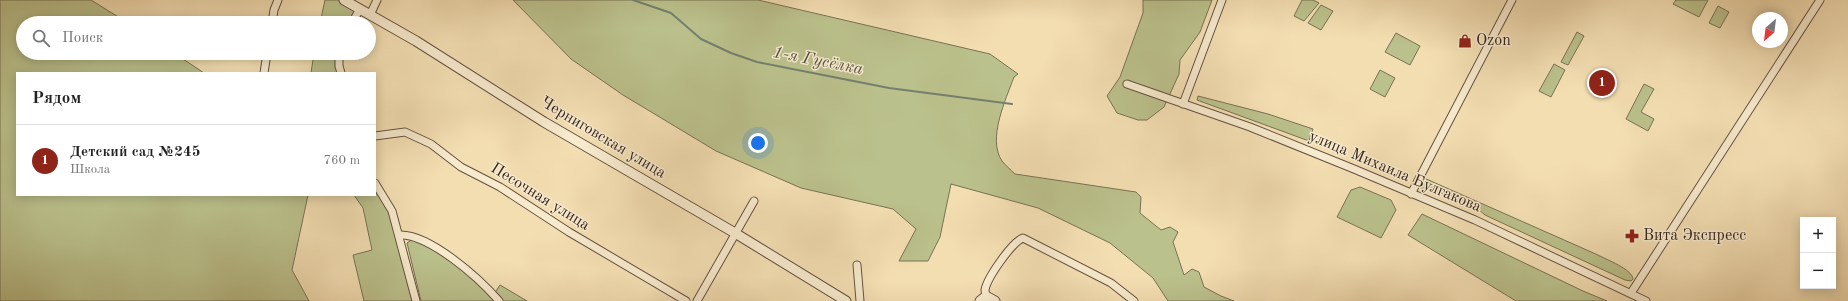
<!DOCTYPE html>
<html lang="ru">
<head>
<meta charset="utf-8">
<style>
	:root { --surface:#fff; --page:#f6f6f6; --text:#222; --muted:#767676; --line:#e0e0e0; --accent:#8f2418 }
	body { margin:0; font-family:"Old Standard TT",serif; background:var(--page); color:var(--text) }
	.controls { position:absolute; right:12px; bottom:12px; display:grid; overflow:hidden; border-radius:0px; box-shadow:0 2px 10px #0003 }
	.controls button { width:36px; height:36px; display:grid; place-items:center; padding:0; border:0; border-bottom:1px solid var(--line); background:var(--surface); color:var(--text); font:20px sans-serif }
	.compass { position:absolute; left:1752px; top:12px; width:36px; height:36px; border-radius:50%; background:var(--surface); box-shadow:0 2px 10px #0003; rotate:208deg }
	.you { position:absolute; left:758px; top:143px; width:14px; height:14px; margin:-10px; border:3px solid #fff; border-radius:50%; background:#1a73e8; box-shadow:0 0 0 6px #1a73e833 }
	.badge { display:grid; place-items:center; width:26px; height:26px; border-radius:50%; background:var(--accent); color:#fff; font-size:13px; font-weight:700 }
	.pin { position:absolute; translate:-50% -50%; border:2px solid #fff; box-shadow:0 1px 4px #0006 }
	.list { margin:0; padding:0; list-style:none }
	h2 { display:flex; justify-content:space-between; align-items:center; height:52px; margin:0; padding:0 16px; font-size:17px }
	h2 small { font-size:13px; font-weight:400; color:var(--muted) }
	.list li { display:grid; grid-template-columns:26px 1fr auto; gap:12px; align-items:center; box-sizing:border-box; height:72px; padding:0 16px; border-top:1px solid var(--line) }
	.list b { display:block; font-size:15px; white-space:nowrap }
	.list p { margin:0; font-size:13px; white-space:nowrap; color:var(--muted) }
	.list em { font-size:13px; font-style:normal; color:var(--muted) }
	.icon { flex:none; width:22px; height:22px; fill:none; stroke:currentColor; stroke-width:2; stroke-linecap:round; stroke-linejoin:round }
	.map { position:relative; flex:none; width:1848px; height:301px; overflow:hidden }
	.search { position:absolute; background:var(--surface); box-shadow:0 2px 10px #0003; left:16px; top:16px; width:360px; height:44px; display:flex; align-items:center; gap:10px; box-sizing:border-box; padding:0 14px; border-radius:22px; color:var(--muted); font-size:15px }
	.panel { position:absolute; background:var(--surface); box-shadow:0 2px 10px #0003; left:16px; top:72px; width:360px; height:124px; border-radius:0px }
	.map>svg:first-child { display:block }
	.green { fill:#bbc18c; stroke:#797254 }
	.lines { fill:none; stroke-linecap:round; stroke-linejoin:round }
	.stream { stroke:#74806f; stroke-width:2 }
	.minor-casing { stroke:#665242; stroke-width:9 }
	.tertiary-casing { stroke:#665242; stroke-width:11 }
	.minor { stroke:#f7eacd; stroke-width:7 }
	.tertiary { stroke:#f7eacd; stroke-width:9 }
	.labels { text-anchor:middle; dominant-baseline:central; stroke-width:3; stroke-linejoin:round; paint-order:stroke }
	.poi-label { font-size:16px; fill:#37241d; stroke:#f7eacd; text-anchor:start }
	.street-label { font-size:16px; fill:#37241d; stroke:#f7eacd }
	.water-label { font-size:17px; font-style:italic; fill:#565246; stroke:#f7eacd }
</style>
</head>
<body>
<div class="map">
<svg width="1848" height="301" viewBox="0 0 1848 301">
	<rect width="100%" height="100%" fill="#f3deb2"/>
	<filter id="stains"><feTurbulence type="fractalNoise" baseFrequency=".005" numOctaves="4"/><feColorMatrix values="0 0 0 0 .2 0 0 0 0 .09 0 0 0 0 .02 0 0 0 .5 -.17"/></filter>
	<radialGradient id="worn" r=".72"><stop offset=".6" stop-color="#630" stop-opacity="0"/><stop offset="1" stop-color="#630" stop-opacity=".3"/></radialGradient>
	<!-- green -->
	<g class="green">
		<polygon points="0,0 91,0 128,23 23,23 23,53 174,53 204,73 17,73 17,195 308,195 292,270 309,301 0,301"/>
		<polygon points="325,0 339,0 353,8 354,13 348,23 320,23"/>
		<path d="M513,0h245l232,54 28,20 -4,3c-8,22 -27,62 -12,84 3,4 9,9 13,13l121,18 5,5 -1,16 21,17 9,-3 8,5 -5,10 11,33 8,-6 7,3 5,15 17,9 13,5h-66l-15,-23 -43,-35 -72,-35 -87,-24 -11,53 -12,24h-29l17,-32 -23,-20 -92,-21 -85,-37 -93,-56 -52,-36z"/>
		<polygon points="1143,0 1212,0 1200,32 1180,60 1179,74 1164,107 1147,120 1138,120 1117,113 1107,96 1120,77 1143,13"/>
		<polygon points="1302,0 1313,0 1319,3 1304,21 1294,16"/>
		<polygon points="1676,0 1708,0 1699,17 1673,4"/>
		<polygon points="1321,5 1333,11 1321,30 1308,23"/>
		<polygon points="1718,6 1729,12 1720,28 1709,23"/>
		<polygon points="1577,32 1584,36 1568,65 1561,62"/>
		<polygon points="1396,33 1420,46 1410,65 1385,52"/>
		<polygon points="314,53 336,53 335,66 338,73 311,73"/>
		<polygon points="1554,64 1565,70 1551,97 1539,91"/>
		<polygon points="1380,70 1395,78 1385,97 1370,89"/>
		<polygon points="1644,84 1654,89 1641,112 1654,119 1648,131 1626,119"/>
		<polygon points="1198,96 1268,114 1313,129 1309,141 1197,100"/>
		<path d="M1424,178l174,77c9,5 34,14 35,24l-2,2 -6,-1 -140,-65c-9,-8 -18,-14 -30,-18 -9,-4 -18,-4 -27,-8l-4,2 -5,-6 2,-6z"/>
		<polygon points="375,187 391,215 412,301 364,301 353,255 372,250 363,208 354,195 375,195"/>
		<polygon points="1360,187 1391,200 1396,210 1381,238 1337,217 1351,190"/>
		<polygon points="1422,214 1583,291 1607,301 1516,301 1408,235"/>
		<path d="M413,239c31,10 55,36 79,58l8,-12 27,16h-106l-14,-58z"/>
	</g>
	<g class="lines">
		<!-- stream -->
		<polyline class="stream" points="633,0 671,13 701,39 731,53 757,62 889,88 1012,104"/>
		<!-- minor casing -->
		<g class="minor-casing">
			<g id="minor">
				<polyline points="370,15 377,0"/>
				<polyline points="272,23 274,10 278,0"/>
				<polyline points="352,23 360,9"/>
				<polyline points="339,53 339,66 341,73"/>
				<polyline points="264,73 267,53"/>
				<polyline points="1127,84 1250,127 1354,169 1475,220 1646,301"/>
				<polyline points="1183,104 1222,0"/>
				<polyline points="375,136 405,132 431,144 461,167 500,187 569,232 686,301"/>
				<polyline points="375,183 392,211 416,301"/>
				<polyline points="1411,194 1512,0"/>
				<path d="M399,235c30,-2 81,44 100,66"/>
				<polyline points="857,265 860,301"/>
				<polyline points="1631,293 1820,0"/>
				<path d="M986,296c0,-2 -1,-4 -1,-6 2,-12 27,-48 38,-52l88,45 23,18"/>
				<polyline points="697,301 754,201"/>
			</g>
		</g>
		<!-- tertiary casing -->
		<g class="tertiary-casing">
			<g id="tertiary">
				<polyline points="344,0 416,41 544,122 735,233 846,301"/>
				<polyline points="980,301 986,296 995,301"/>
			</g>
		</g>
		<!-- minor -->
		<use href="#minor" class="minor"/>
		<!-- tertiary -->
		<use href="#tertiary" class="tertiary"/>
	</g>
	<!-- icons -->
	<defs>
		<g id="shop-bare" transform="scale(1.08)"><path d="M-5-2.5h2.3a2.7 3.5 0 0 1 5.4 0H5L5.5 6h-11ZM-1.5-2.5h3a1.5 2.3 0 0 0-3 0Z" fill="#8f2418" stroke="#f7eacd" stroke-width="2.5" paint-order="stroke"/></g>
		<g id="pharmacy-bare" transform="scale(1.08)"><path d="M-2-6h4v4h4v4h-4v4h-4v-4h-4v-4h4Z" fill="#8f2418" stroke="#f7eacd" stroke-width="2.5" paint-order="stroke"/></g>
	</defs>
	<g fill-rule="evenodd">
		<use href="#shop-bare" x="1465" y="41"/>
		<use href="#pharmacy-bare" x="1632" y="236"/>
	</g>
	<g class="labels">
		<!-- poi labels -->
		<g class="poi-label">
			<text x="1476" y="41">Ozon</text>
			<text x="1643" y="236">Вита Экспресс</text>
		</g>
		<!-- street labels -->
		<g class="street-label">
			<text transform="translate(603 138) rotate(31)">Черниговская улица</text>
			<text transform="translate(1395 172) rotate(23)">улица Михаила Булгакова</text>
			<text transform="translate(540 197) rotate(32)">Песочная улица</text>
		</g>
		<!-- water labels -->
		<g class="water-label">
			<text transform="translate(818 61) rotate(11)">1-я Гусёлка</text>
		</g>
	</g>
	<rect width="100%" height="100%" filter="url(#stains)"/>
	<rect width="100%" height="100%" fill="url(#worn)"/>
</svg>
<div class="controls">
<button>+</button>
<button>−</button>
</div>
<svg class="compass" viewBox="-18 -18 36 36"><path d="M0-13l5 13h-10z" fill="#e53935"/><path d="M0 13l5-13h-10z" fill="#767676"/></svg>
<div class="you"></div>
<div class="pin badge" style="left:1602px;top:83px">1</div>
<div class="search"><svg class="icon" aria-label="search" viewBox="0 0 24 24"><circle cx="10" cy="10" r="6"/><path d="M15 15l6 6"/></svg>Поиск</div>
<section class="panel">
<h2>Рядом<small></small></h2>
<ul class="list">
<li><span class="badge">1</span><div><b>Детский сад №245</b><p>Школа</p></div><em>760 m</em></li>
</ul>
</section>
</div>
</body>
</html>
